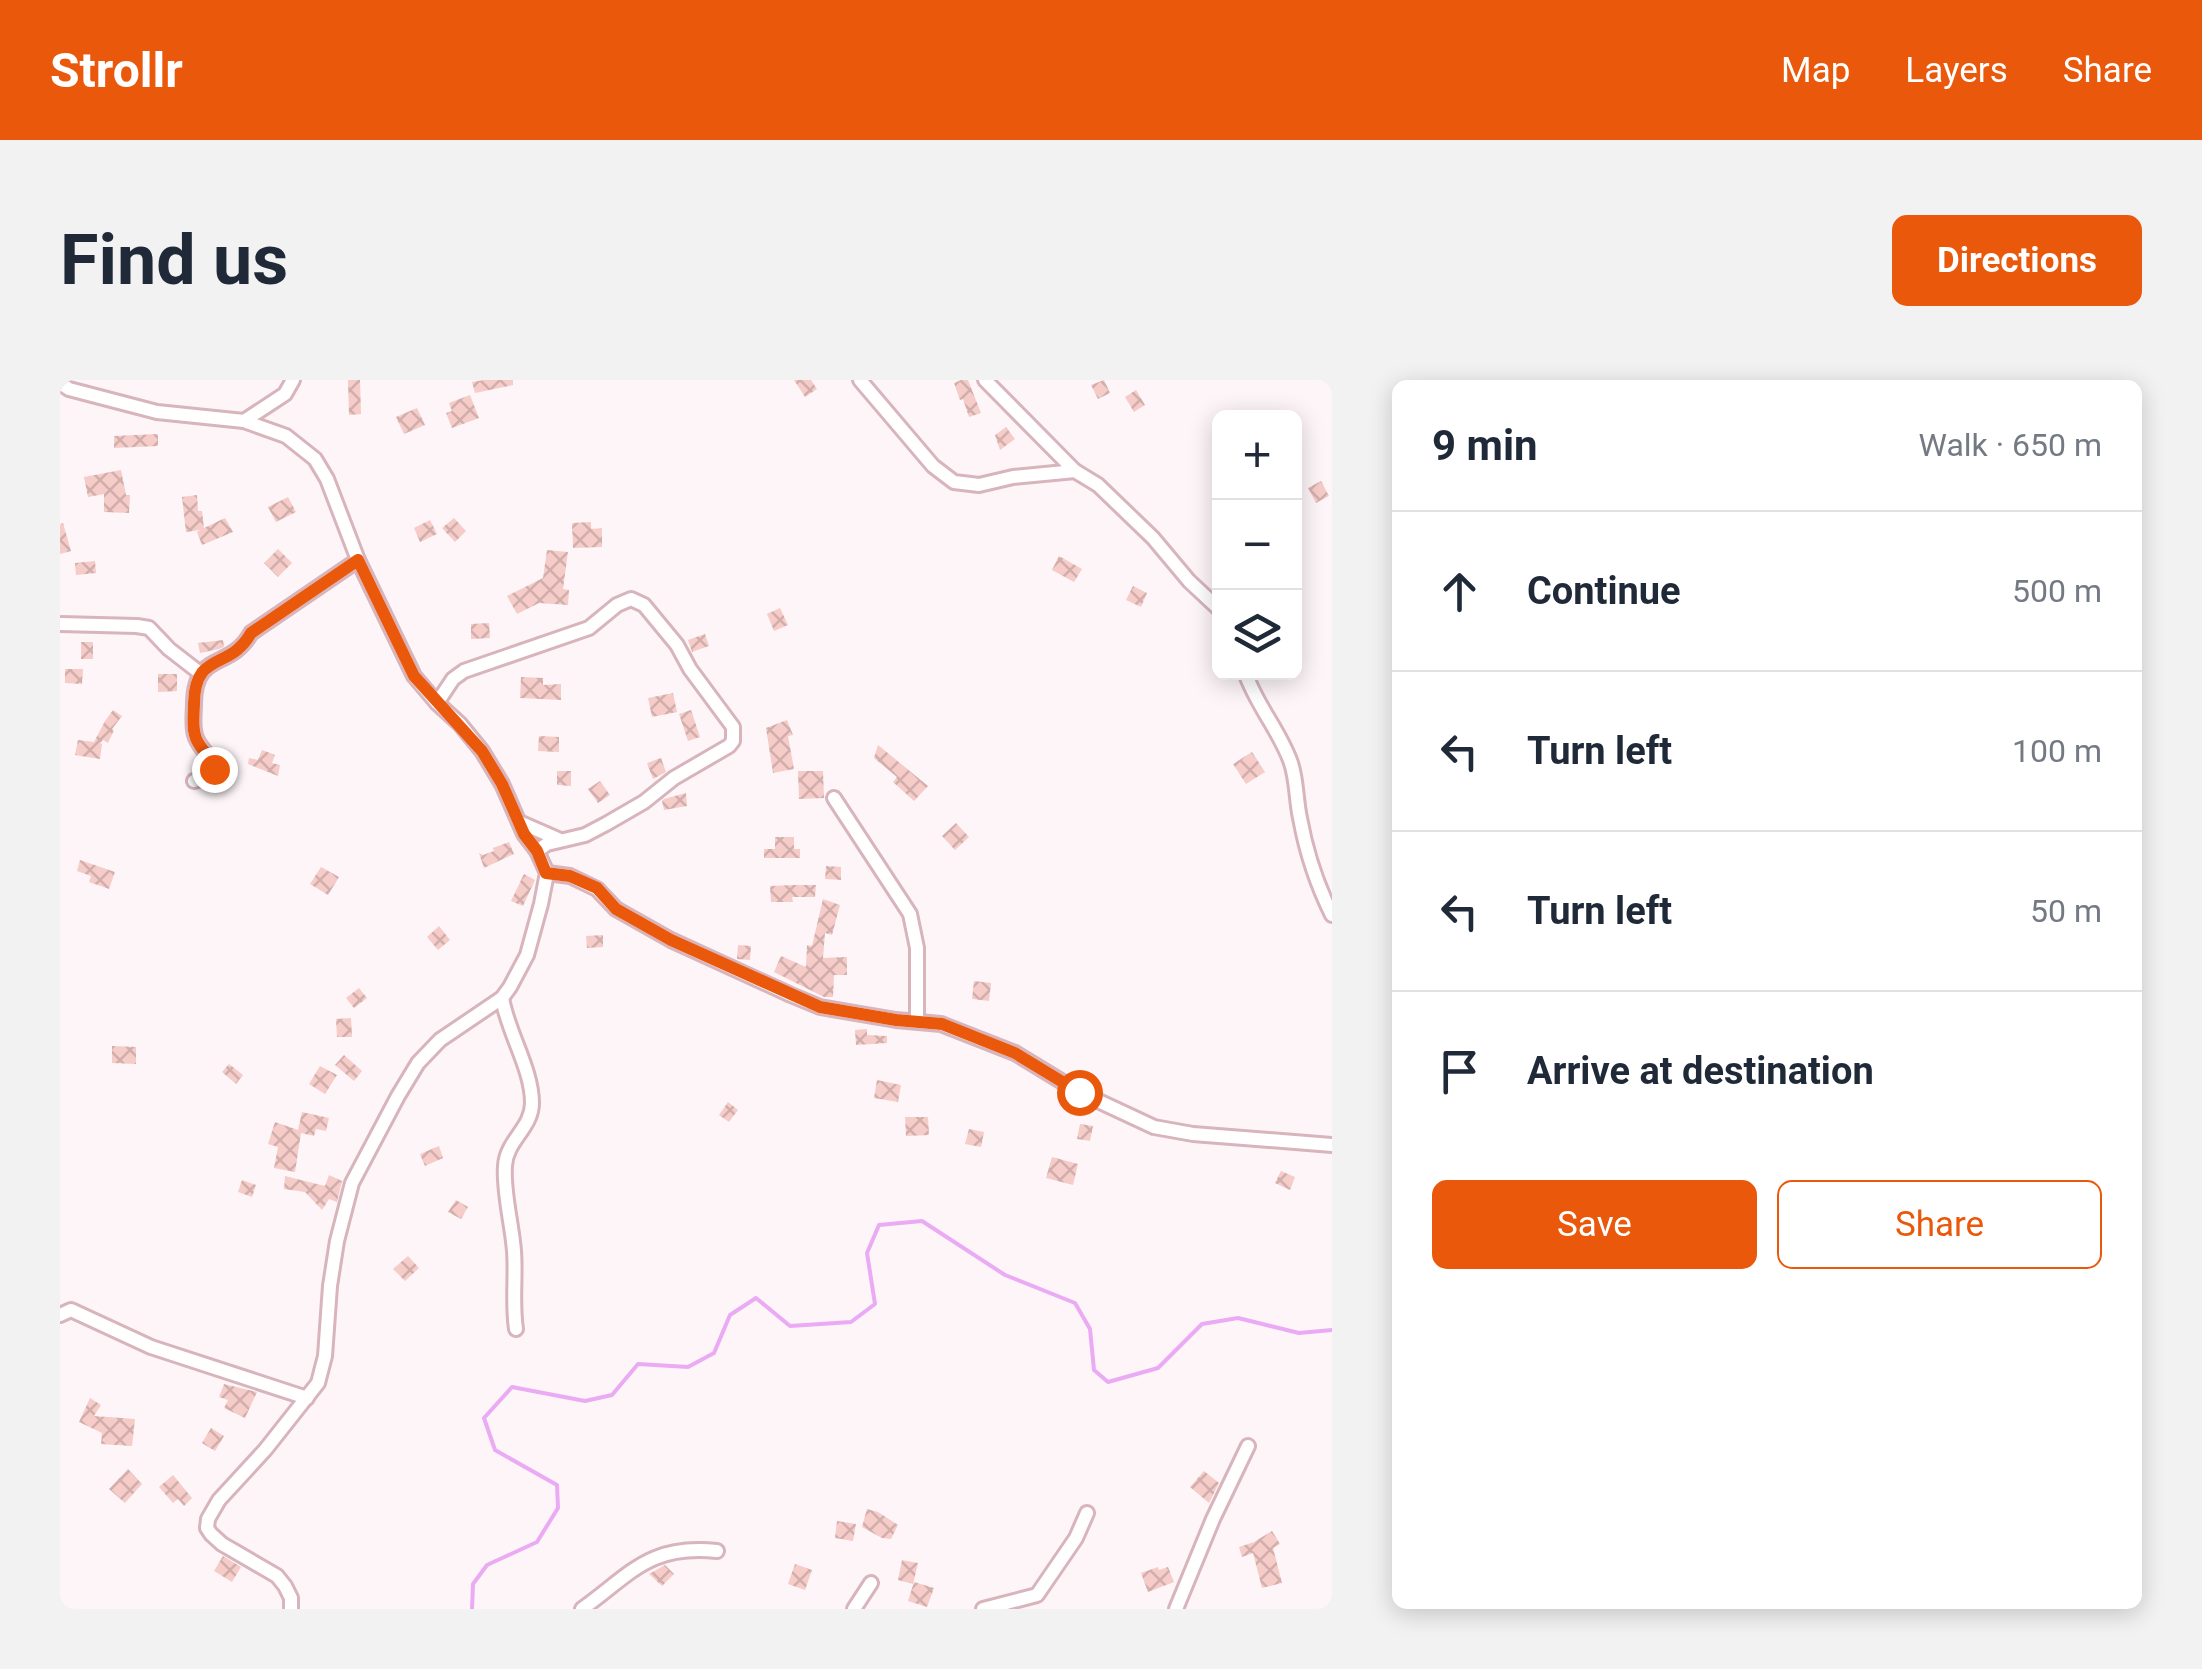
<!DOCTYPE html>
<html lang="en">
<head>
<meta charset="utf-8">
<style>
	:root { --surface:#fff; --page:#f2f2f3; --text:#1f2937; --muted:#747a83; --line:#e0e1e3; --accent:#ea580c }
	body { margin:0; font-family:Roboto,sans-serif; background:var(--page); color:var(--text) }
	.controls { position:absolute; right:30px; top:30px; display:grid; overflow:hidden; border-radius:15px; box-shadow:0 5px 25px #0003 }
	.controls button { width:90px; height:90px; display:grid; place-items:center; padding:0; border:0; border-bottom:2px solid var(--line); background:var(--surface); color:var(--text); font:50px sans-serif }
	.stop { position:absolute; width:30px; height:30px; margin:-22px; border:8px solid #ea580c; border-radius:50%; background:#fff }
	.stop.end { background:#ea580c; border-color:#fff; box-shadow:0 2px 10px #0008 }
	.list { margin:0; padding:0; list-style:none }
	h2 { display:flex; justify-content:space-between; align-items:center; height:130px; margin:0; padding:0 40px; font-size:42px }
	h2 small { font-size:32px; font-weight:400; color:var(--muted) }
	.list li { display:grid; grid-template-columns:65px 1fr auto; gap:30px; align-items:center; box-sizing:border-box; height:160px; padding:0 40px; border-top:2px solid var(--line) }
	.list b { display:block; font-size:38px; white-space:nowrap }
	.list em { font-size:32px; font-style:normal; color:var(--muted) }
	.actions { display:flex; gap:20px; padding:30px 40px }
	.actions a { flex:1; padding:22px 0; border:2px solid var(--accent); border-radius:15px; text-align:center; font-size:35px; color:var(--accent) }
	.actions .main { background:var(--accent); color:#fff }
	.icon { flex:none; width:55px; height:55px; fill:none; stroke:currentColor; stroke-width:2; stroke-linecap:round; stroke-linejoin:round }
	.map { position:relative; flex:none; width:1272px; height:1229px; overflow:hidden; border-radius:15px }
	header { display:flex; align-items:center; gap:60px; box-sizing:border-box; height:140px; padding:0 50px; background:var(--accent); color:#fff }
	header strong { font-size:48px }
	nav { display:flex; gap:55px; margin-inline-start:auto; font-size:35px }
	.intro { display:flex; align-items:center; justify-content:space-between; box-sizing:border-box; height:240px; padding:0 60px }
	h1 { margin:0; font-size:70px }
	.button { padding:25px 45px; border-radius:15px; background:var(--accent); color:#fff; font-size:35px; font-weight:700 }
	main { display:flex; gap:60px; padding:0 60px }
	aside { flex:1; background:var(--surface); border-radius:15px; box-shadow:0 5px 25px #0003 }
	.map>svg:first-child { display:block }
	.lines { fill:none; stroke-linecap:round; stroke-linejoin:round }
	.stream { stroke:#eaabf4; stroke-width:4 }
	.building { fill:url(#building-cross-hatch) }
	.minor-casing { stroke:#d8b4bc; stroke-width:18 }
	.minor { stroke:#fff; stroke-width:12 }
	.route { stroke:#ea580c; stroke-width:12 }
</style>
</head>
<body>
<header>
<strong>Strollr</strong>
<nav><a>Map</a><a>Layers</a><a>Share</a></nav>
</header>
<div class="intro"><h1>Find us</h1><a class="button">Directions</a></div>
<main>
<div class="map">
<svg width="1272" height="1229" viewBox="0 0 1272 1229">
	<defs>
		<pattern id="building-cross-hatch" width="8" height="8" patternUnits="userSpaceOnUse" patternTransform="scale(2.5)"><rect width="8" height="8" fill="#f5ccc8"/><path d="M0 0l8 8M0 8l8-8" fill="none" stroke="#d2aeab"/></pattern>
	</defs>
	<rect width="100%" height="100%" fill="#fdf5f7"/>
	<g class="lines">
		<!-- stream -->
		<polyline class="stream" points="412,1229 413,1204 427,1185 477,1162 498,1128 497,1105 435,1070 424,1038 452,1007 525,1021 552,1015 578,984 628,987 654,973 670,935 696,918 730,946 791,942 815,924 807,873 819,845 862,841 945,895 1015,923 1030,949 1034,990 1048,1002 1098,988 1142,944 1178,938 1239,953 1272,950"/>
	</g>
	<!-- building -->
	<g class="building">
		<polygon points="288,0 300,0 301,34 289,35"/>
		<polygon points="424,0 453,0 453,5 415,13 412,2"/>
		<polygon points="734,0 751,0 757,9 745,17"/>
		<polygon points="901,0 908,0 921,33 909,37 903,19 900,20 894,3"/>
		<polygon points="1044,0 1050,13 1038,19 1031,5"/>
		<polygon points="1076,10 1085,25 1074,32 1065,17"/>
		<polygon points="410,15 419,38 392,48 386,33 392,31 389,23"/>
		<polygon points="357,28 365,45 344,54 336,37"/>
		<polygon points="946,47 955,59 940,70 935,55"/>
		<polygon points="98,54 98,66 54,68 54,56"/>
		<polygon points="61,90 66,115 70,115 69,133 44,132 44,114 28,117 24,97"/>
		<polygon points="1261,101 1269,116 1256,123 1248,108"/>
		<polygon points="137,115 138,131 142,131 144,148 165,138 173,152 142,165 137,152 140,150 126,152 122,117"/>
		<polygon points="228,117 236,132 216,142 208,127"/>
		<polygon points="394,138 406,151 395,162 382,148"/>
		<polygon points="370,140 377,154 360,162 354,148"/>
		<polygon points="531,142 531,149 542,148 542,167 513,168 512,143"/>
		<polygon points="3,143 11,171 0,174 0,144"/>
		<polygon points="218,169 232,183 218,197 204,183"/>
		<polygon points="487,170 508,172 503,209 509,210 508,225 479,223 457,234 447,216 483,198"/>
		<polygon points="999,176 1022,189 1014,202 992,190"/>
		<polygon points="35,181 36,193 16,195 15,183"/>
		<polygon points="1073,206 1087,213 1081,227 1066,220"/>
		<polygon points="720,228 728,245 714,251 707,234"/>
		<polygon points="429,243 430,258 411,259 411,244"/>
		<polygon points="645,254 649,266 632,272 628,260"/>
		<polygon points="163,260 164,267 159,269 140,273 138,263"/>
		<rect x="21" y="262" width="12" height="17"/>
		<polygon points="5,289 23,289 22,304 5,303"/>
		<polygon points="98,294 117,294 117,311 98,312"/>
		<polygon points="461,297 483,298 483,305 501,304 501,320 460,318"/>
		<polygon points="613,313 617,332 592,337 588,318"/>
		<polygon points="53,330 62,336 52,349 54,350 48,363 43,360 40,363 42,364 40,379 15,375 18,360 34,362 45,341"/>
		<polygon points="631,330 640,357 628,361 619,334"/>
		<polygon points="727,340 733,355 728,356 734,389 713,393 706,348"/>
		<polygon points="479,356 499,357 499,372 478,371"/>
		<polygon points="818,365 868,406 854,421 833,402 837,397 814,378"/>
		<polygon points="202,370 215,375 212,383 220,385 218,396 188,384 189,378 198,380"/>
		<polygon points="1192,372 1205,392 1186,404 1173,384"/>
		<polygon points="601,378 606,392 593,399 587,383"/>
		<polygon points="497,391 511,391 511,406 497,405"/>
		<polygon points="738,391 763,391 764,418 739,419"/>
		<polygon points="540,401 550,415 538,423 528,409"/>
		<polygon points="626,413 627,426 604,430 602,421 604,419"/>
		<polygon points="896,443 909,457 895,470 882,456"/>
		<polygon points="715,457 734,457 734,469 740,469 740,478 704,478 704,469 715,469"/>
		<polygon points="449,462 454,474 424,488 419,473 423,475 434,471 433,468"/>
		<polygon points="20,480 55,492 49,509 29,502 31,496 17,491"/>
		<polygon points="766,486 781,487 781,500 765,499"/>
		<polygon points="261,487 279,497 268,515 250,504"/>
		<polygon points="464,494 475,500 463,526 451,521"/>
		<polygon points="734,505 756,505 755,517 732,517 733,522 711,522 710,506"/>
		<polygon points="763,519 780,525 772,555 765,553 763,578 787,577 787,595 774,595 773,617 764,617 714,592 721,576 746,587 747,565 752,566"/>
		<polygon points="379,546 390,560 378,570 367,557"/>
		<polygon points="543,555 543,567 527,568 526,556"/>
		<polygon points="678,565 691,566 690,580 677,579"/>
		<polygon points="914,601 931,603 929,621 912,619"/>
		<polygon points="299,608 307,618 294,628 286,618"/>
		<polygon points="291,638 292,657 277,657 276,639"/>
		<polygon points="807,649 807,655 827,656 827,663 796,665 795,650"/>
		<polygon points="52,666 76,667 76,684 52,683"/>
		<polygon points="284,675 302,691 294,701 275,685"/>
		<polygon points="169,684 183,695 176,704 162,692"/>
		<polygon points="260,686 277,695 265,714 249,704"/>
		<polygon points="817,700 841,705 838,722 814,718"/>
		<polygon points="668,722 678,730 669,742 659,735"/>
		<polygon points="242,732 269,738 266,751 256,749 254,756 241,753 235,792 214,788 218,767 208,764 215,742 238,750"/>
		<polygon points="845,737 868,737 869,755 846,756"/>
		<polygon points="1020,744 1033,746 1030,761 1017,759"/>
		<polygon points="909,749 924,752 921,767 905,764"/>
		<polygon points="379,766 383,778 365,786 360,774"/>
		<polygon points="992,777 1018,784 1013,805 986,798"/>
		<polygon points="1221,791 1235,797 1230,810 1215,803"/>
		<polygon points="269,795 282,801 277,822 269,819 262,830 245,812 224,809 225,796 265,806"/>
		<polygon points="182,800 196,805 192,817 178,812"/>
		<polygon points="396,820 408,827 401,839 388,832"/>
		<polygon points="348,876 359,888 345,901 333,889"/>
		<polygon points="164,1004 197,1012 185,1038 164,1028 168,1020 159,1017"/>
		<polygon points="30,1018 41,1025 34,1036 75,1039 72,1066 41,1064 42,1053 19,1042"/>
		<polygon points="151,1048 164,1056 155,1071 142,1063"/>
		<polygon points="68,1089 82,1104 65,1123 49,1109"/>
		<polygon points="1144,1091 1159,1103 1149,1123 1130,1107"/>
		<polygon points="113,1095 132,1118 124,1126 118,1119 113,1123 99,1107"/>
		<polygon points="807,1129 818,1132 838,1145 831,1159 822,1158 802,1147"/>
		<polygon points="777,1141 796,1144 793,1161 775,1158"/>
		<polygon points="1212,1151 1220,1164 1213,1168 1222,1203 1202,1208 1193,1173 1182,1177 1179,1167 1194,1162"/>
		<polygon points="163,1176 181,1187 172,1202 154,1191"/>
		<polygon points="842,1180 858,1183 853,1204 838,1200"/>
		<polygon points="735,1184 752,1190 745,1210 728,1204"/>
		<polygon points="605,1185 614,1194 602,1206 589,1194"/>
		<polygon points="1098,1187 1099,1190 1108,1187 1114,1202 1088,1212 1081,1193"/>
		<polygon points="854,1202 874,1208 867,1227 848,1221"/>
	</g>
	<g class="lines">
		<!-- minor casing -->
		<g class="minor-casing">
			<g id="minor">
				<polyline points="800,0 873,86 894,102 919,105 953,97 1015,91"/>
				<polyline points="925,0 1015,91 1038,105 1093,158 1129,201 1160,230"/>
				<polyline points="0,3 9,9 97,32 184,41 226,56 255,79 267,99 298,180 354,296 377,323 400,344 422,371 442,404 464,454 477,471 487,493 481,524 467,575 450,607 442,618 380,660 358,683 338,716 292,803 277,861 270,906 265,976 258,1003 205,1070 159,1120 148,1139 147,1148 151,1154 162,1164 217,1196 225,1206 231,1218 231,1229"/>
				<polyline points="184,41 225,14 233,0"/>
				<polyline points="0,244 77,246 89,248 109,269 140,293"/>
				<path d="M1185,292c11,33 35,59 46,91 6,18 5,37 9,55 6,33 17,67 32,97"/>
				<polyline points="377,323 393,299 404,291 529,248 557,225 571,219 584,225 617,265 630,289 673,347 673,361 669,366 614,398 584,422 546,444 525,455 487,464 477,471"/>
				<path d="M134,401l14,-4 6,-8c-2,-14 -16,-21 -19,-34 -3,-10 -1,-22 -1,-32 1,-53 36,-32 57,-70l107,-73"/>
				<polyline points="774,418 850,534 857,568 857,640"/>
				<polyline points="459,442 498,459"/>
				<polyline points="487,493 510,496 537,509 556,529 611,560 731,615 760,627 836,640 881,644 955,673 1019,712 1094,747 1133,754 1272,765"/>
				<path d="M442,618c6,35 30,71 30,105 0,25 -26,38 -27,63 -2,26 7,58 9,85 2,26 -2,52 2,78"/>
				<polyline points="0,935 11,930 91,967 247,1018"/>
				<path d="M522,1229c49,-35 67,-65 135,-58"/>
				<polyline points="794,1229 811,1203"/>
				<polyline points="923,1229 977,1215 1016,1158 1027,1133"/>
				<polyline points="1116,1229 1153,1139 1188,1066"/>
			</g>
		</g>
		<!-- minor -->
		<use href="#minor" class="minor"/>
	</g>
	<g class="lines">
		<!-- route -->
		<path class="route" d="M154,389c-2,-14 -16,-20 -19,-34 -3,-10 -1,-22 -1,-32 1,-53 36,-32 57,-70l107,-73 56,116 68,75 20,33 22,50 13,17 9,22 24,3 27,12 19,21 55,31 120,54 29,13 76,13 46,4 73,29 64,39"/>
	</g>
</svg>
<div class="controls">
<button>+</button>
<button>−</button>
<button><svg class="icon" aria-label="layers" viewBox="0 0 24 24"><path d="M12 4l9 5-9 5-9-5zM3 14l9 5 9-5"/></svg></button>
</div>
<div class="stop" style="left:1019px;top:712px"></div>
<div class="stop end" style="left:154px;top:389px"></div>
</div>
<aside>
<h2>9 min<small>Walk · 650 m</small></h2>
<ul class="list">
<li><svg class="icon" aria-label="ahead" viewBox="0 0 24 24"><path d="M12 20V5M6 11l6-6 6 6"/></svg><div><b>Continue</b></div><em>500 m</em></li>
<li><svg class="icon" aria-label="left" viewBox="0 0 24 24"><path d="M17 20v-9H6M10 6l-5 5 5 5"/></svg><div><b>Turn left</b></div><em>100 m</em></li>
<li><svg class="icon" aria-label="left" viewBox="0 0 24 24"><path d="M17 20v-9H6M10 6l-5 5 5 5"/></svg><div><b>Turn left</b></div><em>50 m</em></li>
<li><svg class="icon" aria-label="arrive" viewBox="0 0 24 24"><path d="M6 21V4h12l-3 4 3 4H6"/></svg><div><b>Arrive at destination</b></div></li>
</ul>
<div class="actions"><a class="main">Save</a><a>Share</a></div>
</aside>
</main>
</body>
</html>
